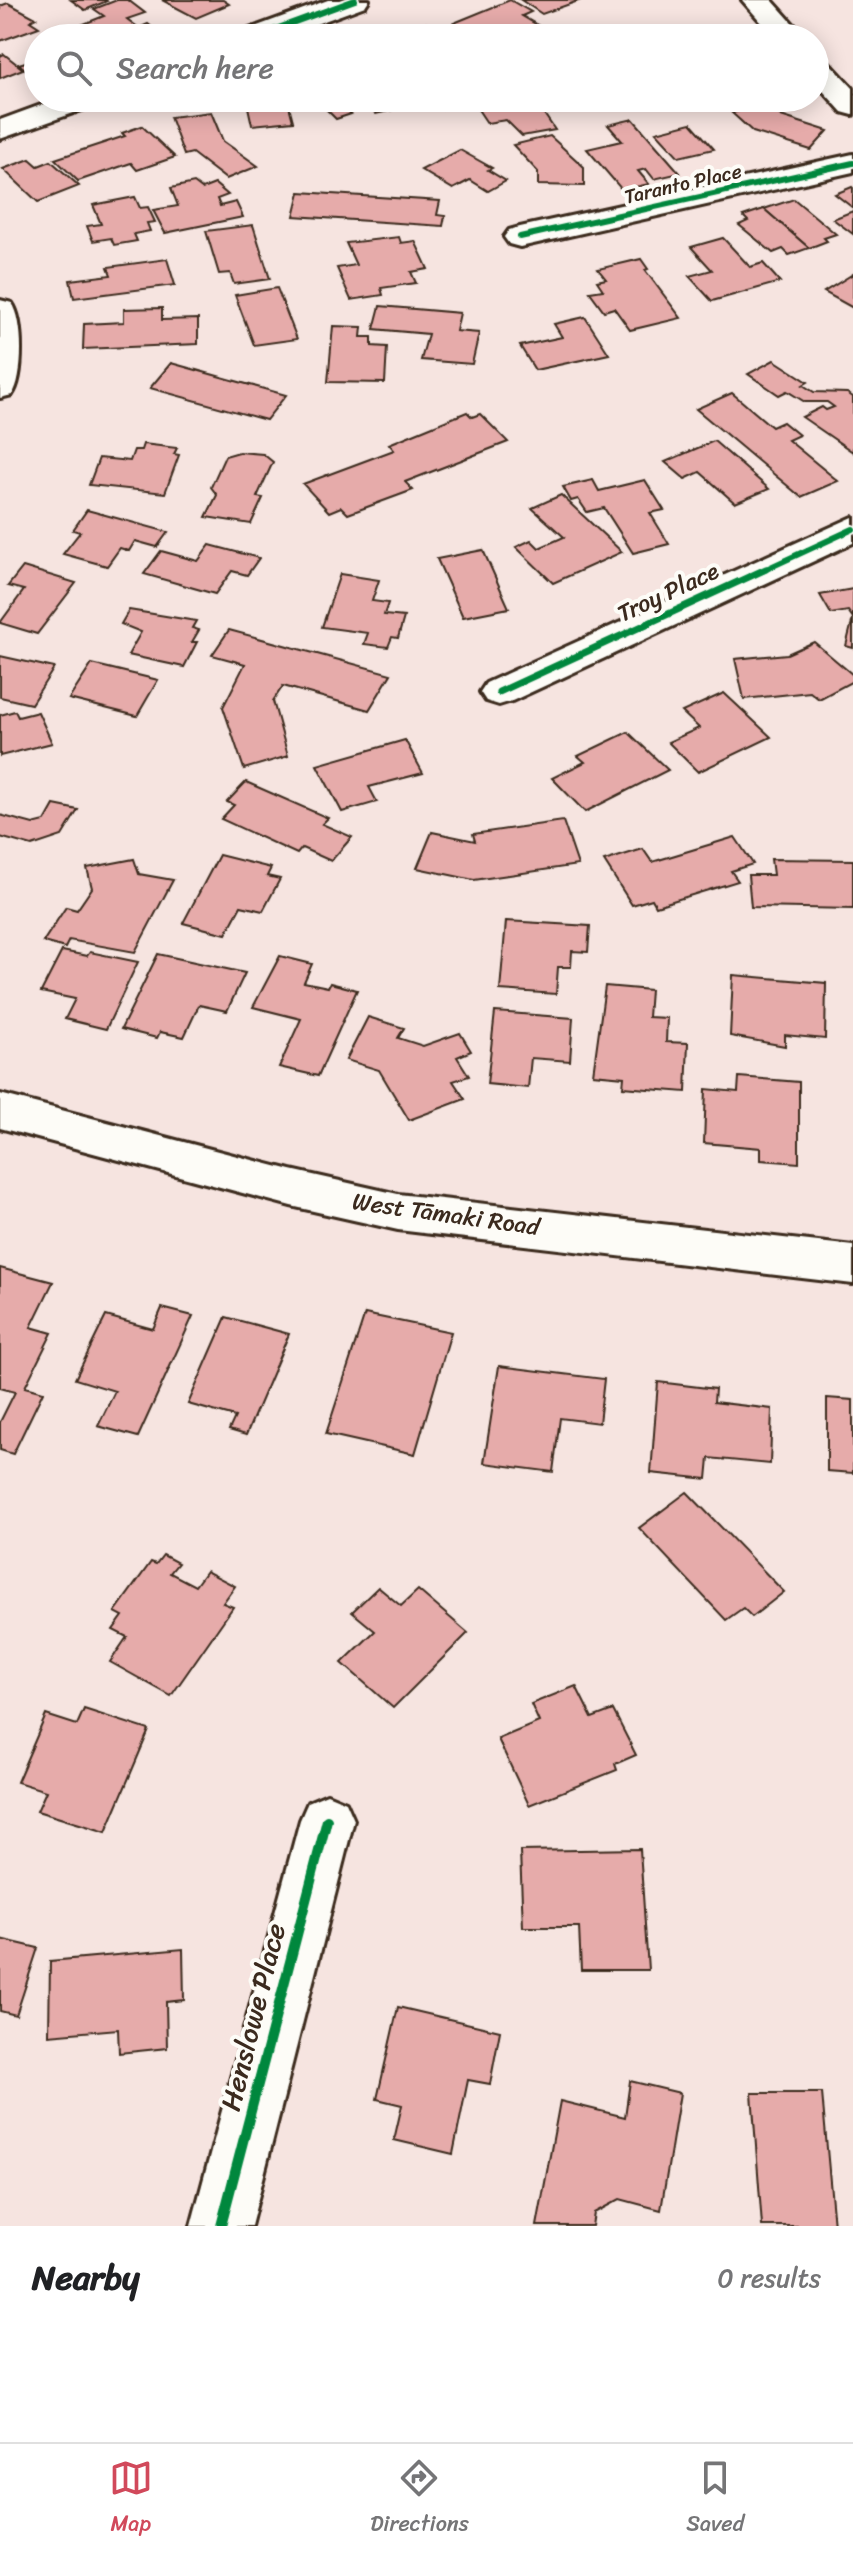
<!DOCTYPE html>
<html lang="en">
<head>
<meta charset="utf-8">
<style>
	:root { --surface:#fff; --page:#f6f6f6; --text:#202124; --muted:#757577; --line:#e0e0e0; --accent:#d1495b }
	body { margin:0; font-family:Sriracha,sans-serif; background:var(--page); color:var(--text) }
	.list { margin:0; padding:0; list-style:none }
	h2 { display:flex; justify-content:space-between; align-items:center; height:104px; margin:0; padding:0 32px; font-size:34px }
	h2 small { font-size:26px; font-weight:400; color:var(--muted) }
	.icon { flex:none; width:44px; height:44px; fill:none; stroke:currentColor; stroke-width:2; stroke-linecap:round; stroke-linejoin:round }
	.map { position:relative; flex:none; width:853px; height:2226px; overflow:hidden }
	.search { position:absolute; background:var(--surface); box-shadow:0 4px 20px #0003; left:24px; right:24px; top:24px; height:88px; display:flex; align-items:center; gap:20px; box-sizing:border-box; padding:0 28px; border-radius:44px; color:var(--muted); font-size:30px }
	.sheet { height:216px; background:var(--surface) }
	nav { display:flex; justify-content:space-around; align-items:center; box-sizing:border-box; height:112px; border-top:2px solid var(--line); background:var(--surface); font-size:22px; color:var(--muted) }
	nav a { display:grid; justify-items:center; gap:4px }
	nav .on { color:var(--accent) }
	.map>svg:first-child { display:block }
	.building { fill:#e6abaa; stroke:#3b2a1e; stroke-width:2 }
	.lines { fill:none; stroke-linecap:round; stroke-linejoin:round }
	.minor-casing { stroke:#3b2a1e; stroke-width:6 }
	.tertiary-casing { stroke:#3b2a1e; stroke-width:6 }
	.secondary-casing { stroke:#3b2a1e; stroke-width:6 }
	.minor { fill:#fdfcf7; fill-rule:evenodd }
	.tertiary { fill:#fdfcf7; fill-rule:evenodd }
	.secondary { fill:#fdfcf7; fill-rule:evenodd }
	.cycleway-far2-casing { stroke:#fdfcf7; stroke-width:10 }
	.cycleway-far1-casing { stroke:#fdfcf7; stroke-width:12 }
	.cycleway-casing { stroke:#fdfcf7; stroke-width:15 }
	.cycleway-far2 { stroke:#00873e; stroke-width:6 }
	.cycleway-far1 { stroke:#00873e; stroke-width:7 }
	.cycleway { stroke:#00873e; stroke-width:10 }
	.labels { text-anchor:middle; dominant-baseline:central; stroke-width:8; stroke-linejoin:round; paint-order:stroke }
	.far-street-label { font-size:20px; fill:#3b2a1e; stroke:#fdfcf7 }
	.street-label { font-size:24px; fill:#3b2a1e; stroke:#fdfcf7 }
	.near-street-label { font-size:28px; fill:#3b2a1e; stroke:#fdfcf7 }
</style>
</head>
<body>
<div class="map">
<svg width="853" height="2226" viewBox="0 0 853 2226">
	<rect width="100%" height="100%" fill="#f6e4e0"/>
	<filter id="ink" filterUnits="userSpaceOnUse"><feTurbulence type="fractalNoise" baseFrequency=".0125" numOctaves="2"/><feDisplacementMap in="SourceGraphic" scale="16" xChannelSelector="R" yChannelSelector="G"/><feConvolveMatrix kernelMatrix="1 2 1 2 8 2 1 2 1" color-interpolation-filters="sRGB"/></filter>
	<g filter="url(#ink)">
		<!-- building -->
		<g class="building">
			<polygon points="71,0 106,0 107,1 85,10"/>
			<polygon points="117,0 128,0 145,13 127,19 139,28 148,24 163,36 98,38 81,25 104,16 94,9"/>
			<polygon points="162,0 223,0 229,4 196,18"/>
			<polygon points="510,0 531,12 522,16 544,29 524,38 498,38 492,34 479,38 454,23"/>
			<polygon points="521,0 581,0 542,14"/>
			<polygon points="8,3 36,18 30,21 39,27 0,41 0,6"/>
			<polygon points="426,23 447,38 388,38"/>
			<polygon points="717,29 723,38 658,38"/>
			<polygon points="4,54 23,69 0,78 0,56"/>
			<polygon points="38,58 38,80 19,64"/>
			<polygon points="246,98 287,98 293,121 252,125"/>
			<polygon points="315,98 406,98 414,105 376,114 360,98 340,104 351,114 336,119"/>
			<polygon points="427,98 471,98 442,109"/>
			<polygon points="515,98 520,105 538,105 555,130 522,136 506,120 487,123 475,105"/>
			<polygon points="696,98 744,98 705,108"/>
			<polygon points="766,103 781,116 828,131 811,150 753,132 732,113"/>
			<polygon points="211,112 223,141 258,166 226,179 192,153 184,155 170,117"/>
			<polygon points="633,119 680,173 654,179 646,169 638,171 649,184 622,190 587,149 622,141 608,125"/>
			<polygon points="691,123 714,149 679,157 656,132"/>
			<polygon points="142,126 175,157 137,170 131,163 78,181 55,159 125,136 122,133"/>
			<polygon points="550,136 584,167 584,186 538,185 538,172 513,145"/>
			<polygon points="460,150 492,168 488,170 506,181 488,191 470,180 453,189 421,170"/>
			<polygon points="30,159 38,166 51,161 79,186 38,202 3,169"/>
			<polygon points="194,183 202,189 215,184 228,195 217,199 220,206 236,202 243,217 165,233 153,210 178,206 171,188"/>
			<polygon points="852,187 853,188 853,208 835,194"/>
			<polygon points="300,192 440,201 437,215 445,216 443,226 294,216"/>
			<polygon points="135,197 140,208 148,207 155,222 147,223 150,231 134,234 137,241 114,245 111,238 93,241 87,226 101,224 93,205"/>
			<polygon points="794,199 836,234 824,238 827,241 809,248 764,209"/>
			<polygon points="764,209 809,248 789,255 783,249 773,253 739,225 748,221 743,216"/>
			<polygon points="853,211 853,234 833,219"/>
			<polygon points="253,225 270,279 234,284 230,273 219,274 206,231"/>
			<polygon points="399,237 401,243 415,241 428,269 411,272 416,283 381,288 383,295 351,300 337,268 356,265 346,243"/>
			<polygon points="723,238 750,267 763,263 780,282 712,301 689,276 712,270 691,247"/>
			<polygon points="167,259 175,285 74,298 70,280 111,275 108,267"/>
			<polygon points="641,259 648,269 645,270 681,318 630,330 614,308 604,311 590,292 603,290 597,281 606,279 598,269"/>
			<polygon points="853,274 853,308 824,292"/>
			<polygon points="277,288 297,339 254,345 235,295"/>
			<polygon points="380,306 460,313 456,331 479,333 472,364 421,360 428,334 374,329"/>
			<polygon points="162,308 162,320 198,319 198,344 83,349 84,324 124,322 124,309"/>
			<polygon points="585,317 609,354 535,370 520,346 562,337 554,324"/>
			<polygon points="333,326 362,327 361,337 372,337 372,346 387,347 385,383 328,382"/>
			<polygon points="774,360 808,382 803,385 814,392 847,393 853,397 853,452 802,417 822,407 826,410 834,407 827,402 805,402 787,391 779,395 748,374"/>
			<polygon points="171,363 286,395 266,420 150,388"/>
			<polygon points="732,393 772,427 783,422 799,435 788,440 838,481 801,497 696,409"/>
			<polygon points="467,412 472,417 480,414 508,442 405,482 413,490 348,514 341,507 329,512 303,484 394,450 389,444"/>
			<polygon points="714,441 769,489 735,503 700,472 685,479 665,462"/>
			<polygon points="143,444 177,448 174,454 179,455 165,493 89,485 99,458 130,461 134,450 141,450"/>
			<polygon points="239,452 263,454 273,462 257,497 263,498 251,524 206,517 217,495 211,487 225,456"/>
			<polygon points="593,480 599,491 645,480 664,510 650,513 669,544 633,553 604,508 587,512 578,499 571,501 563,487"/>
			<polygon points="561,495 622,552 553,583 516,547 531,540 539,548 564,537 532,508"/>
			<polygon points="87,510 168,532 157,547 135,541 129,551 120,548 107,566 63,554 80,532 73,530"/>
			<polygon points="210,545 259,558 247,575 232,571 215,594 144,574 161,551 198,561"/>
			<polygon points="483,550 509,608 463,617 437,559"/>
			<polygon points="23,567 76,583 37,634 0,623 24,590 8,586"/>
			<polygon points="340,574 379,580 372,601 388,603 384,615 404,617 398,638 392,637 388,647 364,644 368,633 322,627"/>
			<polygon points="853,589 853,648 846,646 853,618 848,611 831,614 820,595"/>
			<polygon points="129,610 196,621 192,628 199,630 192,642 197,642 184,667 128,655 141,632 121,624"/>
			<polygon points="229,630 391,674 369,710 283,686 273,701 288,756 244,769 223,707 245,664 212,655"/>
			<polygon points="814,642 853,675 853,681 819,699 810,692 744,699 735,659 787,654"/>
			<polygon points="0,656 54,668 31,704 0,697"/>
			<polygon points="92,664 158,680 137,716 69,699"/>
			<polygon points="724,693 771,737 698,772 668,742 699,728 682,712"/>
			<polygon points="15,711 18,717 38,712 52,743 0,756 0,715"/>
			<polygon points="628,732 668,770 585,812 552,778 585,762 578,756"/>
			<polygon points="405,740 423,773 369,787 377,802 342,812 317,765"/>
			<polygon points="246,782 328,818 322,824 352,837 331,861 302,848 297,854 221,819 234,805 227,802"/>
			<polygon points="54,805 78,810 62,836 32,846 0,837 0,815 33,824 45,821"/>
			<polygon points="563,821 578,865 474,880 417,868 432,832 475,841 473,834"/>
			<polygon points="735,837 753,864 731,871 738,881 656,906 652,899 632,905 604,861 643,849 652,862"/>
			<polygon points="219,855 271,868 267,876 280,879 263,911 241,906 226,934 183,923"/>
			<polygon points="134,859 139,874 173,880 135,952 69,940 65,948 43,942 66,907 77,910 92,888 87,868"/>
			<polygon points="771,859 853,860 853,909 751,907 748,875 773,875"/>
			<polygon points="506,921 590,926 588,952 572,951 571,967 558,967 556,994 500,990"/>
			<polygon points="62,951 87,956 90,952 138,962 106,1029 65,1019 75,999 41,992"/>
			<polygon points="158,954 245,973 227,1011 199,1005 184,1037 160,1032 157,1038 121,1029"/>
			<polygon points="280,956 312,964 304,982 328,987 330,983 357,990 318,1076 279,1067 301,1019 253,1007"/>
			<polygon points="733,975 826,983 825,1039 785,1035 785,1046 730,1036"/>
			<polygon points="605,986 650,990 648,1017 667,1018 666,1042 688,1043 686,1092 623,1087 624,1077 593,1074"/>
			<polygon points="495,1012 573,1018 570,1061 531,1058 528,1088 487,1084"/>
			<polygon points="368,1017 404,1028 398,1038 423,1046 460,1033 471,1051 457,1057 469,1076 453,1081 465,1099 409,1120 379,1070 346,1060"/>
			<polygon points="739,1077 799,1082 799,1163 761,1160 761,1148 704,1143 706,1089 738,1092"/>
			<polygon points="0,1268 53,1282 31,1327 52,1333 25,1387 43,1392 13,1454 0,1450 0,1422 15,1392 0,1388"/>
			<polygon points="162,1308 193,1316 138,1437 98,1426 115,1391 75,1379 106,1316 153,1329"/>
			<polygon points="365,1314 451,1332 415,1454 326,1434"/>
			<polygon points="226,1317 289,1334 246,1435 229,1430 235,1417 188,1404"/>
			<polygon points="499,1366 604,1379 599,1423 560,1418 553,1472 484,1463"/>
			<polygon points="658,1382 715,1389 714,1402 772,1409 770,1464 709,1458 707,1479 651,1473"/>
			<polygon points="827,1398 853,1400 853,1473 827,1471"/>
			<polygon points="687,1492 784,1592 752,1617 743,1608 726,1620 639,1528"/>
			<polygon points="163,1555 178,1563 170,1573 195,1586 206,1571 235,1586 223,1603 233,1607 171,1696 110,1662 127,1637 113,1630 123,1616 115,1612 151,1562 156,1564"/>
			<polygon points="378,1587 401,1606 418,1590 468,1633 393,1708 342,1663 375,1631 352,1612"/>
			<polygon points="576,1686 592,1718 613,1710 636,1755 615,1764 617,1770 529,1805 498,1739 539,1722 531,1704"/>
			<polygon points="84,1709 149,1730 106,1832 37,1811 46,1791 17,1782 46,1715 77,1725"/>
			<polygon points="640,1849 648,1970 581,1970 579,1927 523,1927 520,1851"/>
			<polygon points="0,1939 38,1948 16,2015 0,2011"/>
			<polygon points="183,1949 184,2000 166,2002 167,2048 119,2053 118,2029 49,2035 50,1961"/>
			<polygon points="398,2007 500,2031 490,2084 468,2080 453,2154 394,2140 402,2105 377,2099"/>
			<polygon points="630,2081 680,2093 661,2210 620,2199 594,2213 592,2226 537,2226 560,2101 625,2117"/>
			<polygon points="752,2093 822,2093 834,2226 762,2226"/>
		</g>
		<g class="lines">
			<!-- minor casing -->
			<g class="minor-casing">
				<g id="minor">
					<polygon points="328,0 369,0 365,6 278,38 236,38 241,32"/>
					<polygon points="742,0 772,0 806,38 775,38"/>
					<polygon points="815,55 825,58 853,88 853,115 842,112 815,82"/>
					<polygon points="60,98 103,98 99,104 0,139 0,120"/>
					<polygon points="853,154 853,172 520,247 509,244 504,237 509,230 520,227"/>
					<polygon points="853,517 853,543 512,701 499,705 486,701 480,692 486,683"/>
					<polygon points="327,1794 346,1802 354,1820 251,2226 191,2226 300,1820 308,1802"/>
				</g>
			</g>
			<!-- tertiary casing -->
			<g class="tertiary-casing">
				<path id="tertiary" d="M0,300l12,3c12,17 12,75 0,92l-12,3z"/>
			</g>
			<!-- secondary casing -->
			<g class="secondary-casing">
				<polygon id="secondary" points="0,1094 291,1170 398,1194 853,1246 853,1284 398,1230 291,1206 0,1128"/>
			</g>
			<!-- minor -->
			<use href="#minor" class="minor"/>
			<!-- tertiary -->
			<use href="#tertiary" class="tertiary"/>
			<!-- secondary -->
			<use href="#secondary" class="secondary"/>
			<!-- cycleway-far2 casing -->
			<g class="cycleway-far2-casing">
				<g id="cycleway-far2">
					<polyline points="251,38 355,0"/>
					<polyline points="520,237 853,163"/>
					<polyline points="762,571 853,529"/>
				</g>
			</g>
			<!-- cycleway-far1 casing -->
			<g class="cycleway-far1-casing">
				<polyline id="cycleway-far1" points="499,692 766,569"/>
			</g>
			<!-- cycleway casing -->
			<g class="cycleway-casing">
				<polyline id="cycleway" points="221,2226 327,1820"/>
			</g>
			<!-- cycleway-far2 -->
			<use href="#cycleway-far2" class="cycleway-far2"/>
			<!-- cycleway-far1 -->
			<use href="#cycleway-far1" class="cycleway-far1"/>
			<!-- cycleway -->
			<use href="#cycleway" class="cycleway"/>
		</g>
	</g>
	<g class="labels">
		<!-- far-street labels -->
		<g class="far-street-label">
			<text transform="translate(683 184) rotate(-13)">Taranto Place</text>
		</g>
		<!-- street labels -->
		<g class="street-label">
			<text transform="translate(668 592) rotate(-25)">Troy Place</text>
			<text transform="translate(446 1214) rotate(8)">West Tāmaki Road</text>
		</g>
		<!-- near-street labels -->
		<g class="near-street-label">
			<text transform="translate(253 2017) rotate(-76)">Henslowe Place</text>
		</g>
	</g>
</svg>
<div class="search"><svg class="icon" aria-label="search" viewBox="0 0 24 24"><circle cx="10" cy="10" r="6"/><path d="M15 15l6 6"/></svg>Search here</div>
</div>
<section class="sheet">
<h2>Nearby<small>0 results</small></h2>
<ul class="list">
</ul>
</section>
<nav>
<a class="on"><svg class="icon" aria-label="map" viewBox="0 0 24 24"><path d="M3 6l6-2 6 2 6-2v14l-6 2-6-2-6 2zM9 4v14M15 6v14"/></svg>Map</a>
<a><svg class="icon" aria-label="directions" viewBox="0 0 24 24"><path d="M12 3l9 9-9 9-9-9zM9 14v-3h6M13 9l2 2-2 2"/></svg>Directions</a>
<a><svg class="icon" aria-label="saved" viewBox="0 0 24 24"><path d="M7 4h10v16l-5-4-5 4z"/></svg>Saved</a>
</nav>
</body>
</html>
